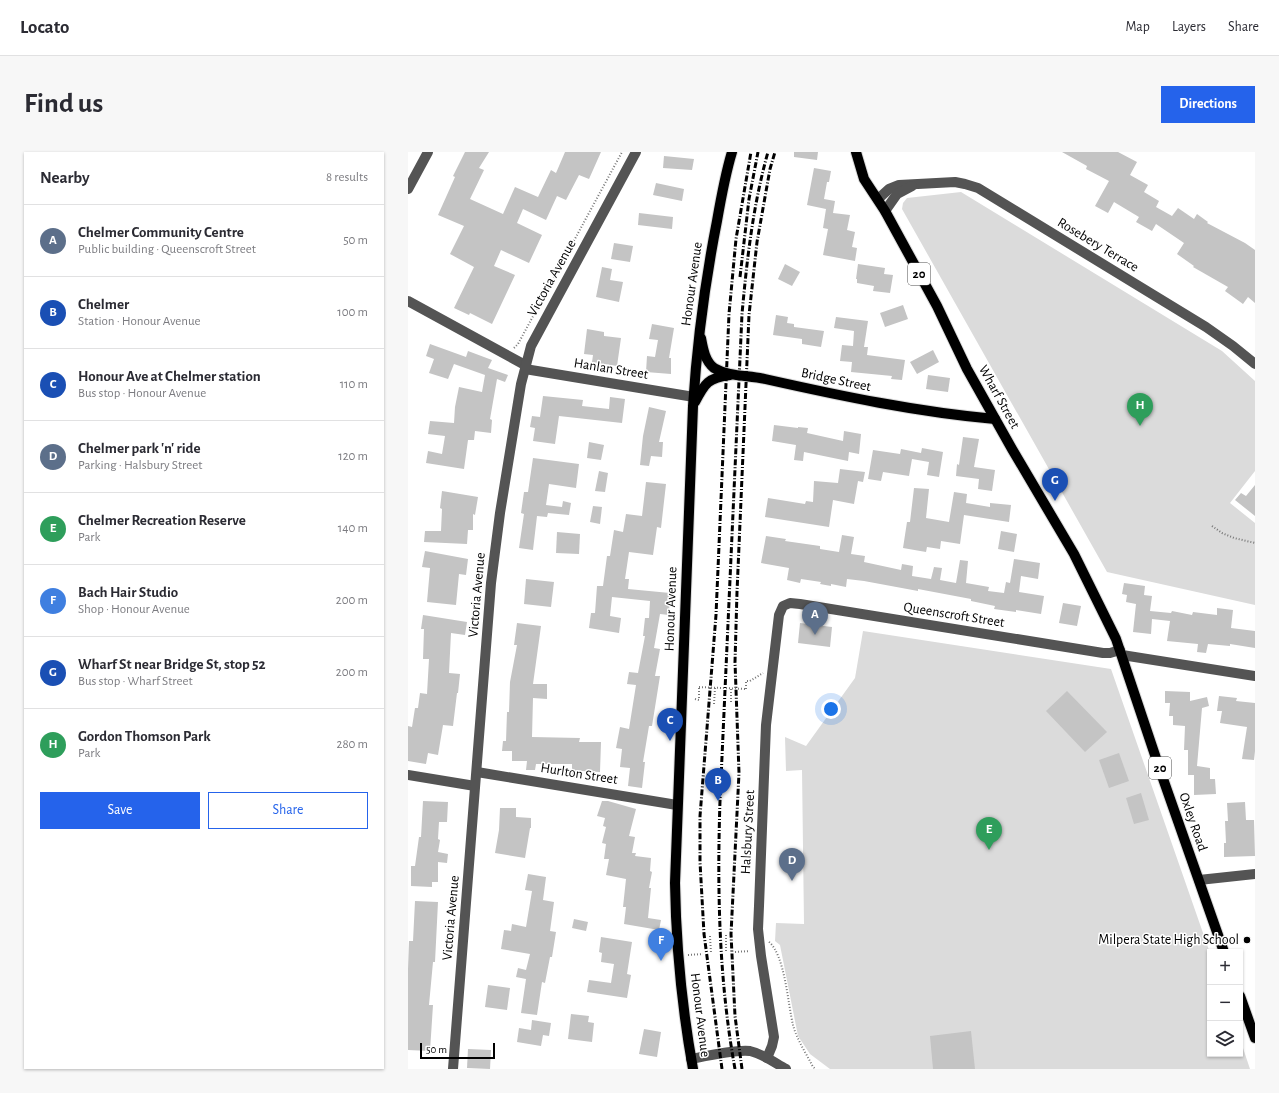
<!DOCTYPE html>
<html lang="en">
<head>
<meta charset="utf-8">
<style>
	:root { --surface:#fff; --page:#f7f7f7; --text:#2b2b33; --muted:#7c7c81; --line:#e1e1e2; --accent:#2563eb }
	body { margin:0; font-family:"Alegreya Sans",sans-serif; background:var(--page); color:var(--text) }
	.controls { position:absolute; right:12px; bottom:12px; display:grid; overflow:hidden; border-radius:0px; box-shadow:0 1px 3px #0004 }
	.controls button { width:36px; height:36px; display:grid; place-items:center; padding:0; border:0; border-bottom:1px solid var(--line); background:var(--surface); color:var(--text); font:20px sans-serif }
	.scale { position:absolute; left:12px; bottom:10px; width:75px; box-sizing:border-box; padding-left:4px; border:2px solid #000; border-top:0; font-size:11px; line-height:14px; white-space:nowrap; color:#000; -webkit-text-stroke:3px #fff; paint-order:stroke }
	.you { position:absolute; left:423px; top:557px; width:14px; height:14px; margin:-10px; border:3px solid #fff; border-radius:50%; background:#1a73e8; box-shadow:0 0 0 6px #1a73e833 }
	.badge { display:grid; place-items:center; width:26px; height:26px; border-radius:50%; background:var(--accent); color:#fff; font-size:13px; font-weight:700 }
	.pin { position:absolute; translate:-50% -33px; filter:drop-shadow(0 1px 2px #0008) }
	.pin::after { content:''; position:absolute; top:21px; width:14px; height:12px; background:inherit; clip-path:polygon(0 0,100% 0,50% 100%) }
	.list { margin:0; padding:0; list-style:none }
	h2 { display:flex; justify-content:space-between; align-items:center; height:52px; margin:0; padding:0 16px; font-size:17px }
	h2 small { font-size:13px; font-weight:400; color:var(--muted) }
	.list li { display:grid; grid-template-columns:26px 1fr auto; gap:12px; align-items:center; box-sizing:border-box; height:72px; padding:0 16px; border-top:1px solid var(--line) }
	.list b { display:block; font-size:15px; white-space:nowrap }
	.list p { margin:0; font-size:13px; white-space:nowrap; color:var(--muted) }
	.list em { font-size:13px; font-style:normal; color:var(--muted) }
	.actions { display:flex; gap:8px; padding:12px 16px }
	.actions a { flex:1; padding:9px 0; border:1px solid var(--accent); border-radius:0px; text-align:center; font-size:14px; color:var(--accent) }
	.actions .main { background:var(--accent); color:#fff }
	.icon { flex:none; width:22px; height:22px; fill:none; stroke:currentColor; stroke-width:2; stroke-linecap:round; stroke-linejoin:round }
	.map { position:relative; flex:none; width:847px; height:917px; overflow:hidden; border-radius:0px }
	header { display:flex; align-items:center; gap:24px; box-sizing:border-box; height:56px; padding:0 20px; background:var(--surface); border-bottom:1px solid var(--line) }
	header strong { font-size:19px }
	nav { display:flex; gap:22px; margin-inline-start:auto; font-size:14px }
	.intro { display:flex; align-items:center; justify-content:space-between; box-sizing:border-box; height:96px; padding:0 24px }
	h1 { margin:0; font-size:28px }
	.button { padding:10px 18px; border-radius:0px; background:var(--accent); color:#fff; font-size:14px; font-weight:700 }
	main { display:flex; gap:24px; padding:0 24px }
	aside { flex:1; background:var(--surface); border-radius:0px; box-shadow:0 1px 3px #0004 }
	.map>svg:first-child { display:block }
	.green { fill:#dbdbdb }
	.building { fill:#c4c4c4 }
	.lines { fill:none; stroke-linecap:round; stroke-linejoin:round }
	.major-casing { stroke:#dbdbdb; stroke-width:12 }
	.path { stroke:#767676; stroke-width:2; stroke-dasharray:1 2; stroke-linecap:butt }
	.minor { stroke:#545454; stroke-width:10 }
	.major { stroke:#000; stroke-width:10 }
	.rail { stroke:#000; stroke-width:3; stroke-dasharray:6 2 1 2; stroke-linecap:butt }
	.path-bridge { stroke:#767676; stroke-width:2; stroke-dasharray:1 2; stroke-linecap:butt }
	.poi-dot { fill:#000; stroke:#fff; stroke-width:1.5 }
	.labels { text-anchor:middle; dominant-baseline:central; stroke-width:3; stroke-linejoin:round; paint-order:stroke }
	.shield { fill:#fff; stroke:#4c4c4c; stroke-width:1 }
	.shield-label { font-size:13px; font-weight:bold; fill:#000 }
	.street-label { font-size:14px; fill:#000; stroke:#fff }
	.poi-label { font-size:14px; fill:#000; stroke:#fff; text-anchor:end }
</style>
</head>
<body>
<header>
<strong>Locato</strong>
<nav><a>Map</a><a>Layers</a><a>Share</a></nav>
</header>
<div class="intro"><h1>Find us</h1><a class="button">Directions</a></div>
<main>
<aside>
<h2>Nearby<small>8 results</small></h2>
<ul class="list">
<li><span class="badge" style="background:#5c6f8a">A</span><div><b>Chelmer Community Centre</b><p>Public building · Queenscroft Street</p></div><em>50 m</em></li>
<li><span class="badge" style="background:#1a4fb4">B</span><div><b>Chelmer</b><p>Station · Honour Avenue</p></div><em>100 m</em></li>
<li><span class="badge" style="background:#1a4fb4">C</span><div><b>Honour Ave at Chelmer station</b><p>Bus stop · Honour Avenue</p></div><em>110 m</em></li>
<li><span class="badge" style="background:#5c6f8a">D</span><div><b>Chelmer park 'n' ride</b><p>Parking · Halsbury Street</p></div><em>120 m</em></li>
<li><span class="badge" style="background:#2e9e5b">E</span><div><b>Chelmer Recreation Reserve</b><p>Park</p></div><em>140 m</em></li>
<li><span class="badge" style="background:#3f7fe0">F</span><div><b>Bach Hair Studio</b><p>Shop · Honour Avenue</p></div><em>200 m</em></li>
<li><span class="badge" style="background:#1a4fb4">G</span><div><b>Wharf St near Bridge St, stop 52</b><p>Bus stop · Wharf Street</p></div><em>200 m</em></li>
<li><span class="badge" style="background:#2e9e5b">H</span><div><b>Gordon Thomson Park</b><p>Park</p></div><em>280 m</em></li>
</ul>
<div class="actions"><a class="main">Save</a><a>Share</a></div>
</aside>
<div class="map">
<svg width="847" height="917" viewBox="0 0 847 917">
	<rect width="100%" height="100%" fill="#fff"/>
	<!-- green -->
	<g class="green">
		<polygon points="553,40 814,199 847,229 847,319 822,351 847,371 847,453 699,420 494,57 495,51 499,46"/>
		<polygon points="455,479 703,517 802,801 802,902 832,902 832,887 842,917 422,917 402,902 390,884 372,793 367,789 368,771 396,772 394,618 378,619 377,585 398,594 447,526"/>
	</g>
	<!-- building -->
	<g class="building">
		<polygon points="57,0 81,0 71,16 76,18 62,47 95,62 107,35 130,45 143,18 148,21 157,0 193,0 181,27 171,23 158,48 149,44 138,68 115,57 109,71 134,83 121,111 93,98 86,114 107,123 84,172 62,161 61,163 46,156 66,115 42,102 56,74 30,63 47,25 45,24"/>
		<polygon points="386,0 410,0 409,8 386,5"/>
		<polygon points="654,0 710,0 729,10 722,23 740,33 736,40 751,49 748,55 764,64 770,56 786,67 789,62 800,70 799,71 837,91 847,98 847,151 840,145 835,152 817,139 820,135 785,115 786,114 769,102 776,91 748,72 744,79 728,70 731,65 706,50 700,61 687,54 701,29 678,17 679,14"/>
		<polygon points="256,4 286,7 284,18 255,16"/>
		<polygon points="406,16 423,19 421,30 419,30 416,47 427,49 425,61 442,63 439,78 447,80 444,95 449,96 447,109 415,103 420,77 415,76 418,57 399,53"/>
		<polygon points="248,31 276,37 274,49 245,43"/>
		<polygon points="231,61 265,65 264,77 230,73"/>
		<polygon points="206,91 225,94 222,110 203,107"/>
		<polygon points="377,112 392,120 384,134 370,127"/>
		<polygon points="450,112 477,116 476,122 485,123 482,141 465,139 466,134 449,131 449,127 448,127"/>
		<polygon points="194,115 204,117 202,128 215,130 211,150 188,145"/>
		<polygon points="495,153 500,167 477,175 472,161"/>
		<polygon points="368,163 380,165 379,171 386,172 386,175 416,179 413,195 394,192 394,187 365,183"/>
		<polygon points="428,165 460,169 456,195 460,195 459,203 497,208 494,228 483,227 484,224 443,220 444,210 432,209 434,193 445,194 446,179 426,176"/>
		<polygon points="244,172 266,176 261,206 263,206 263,222 238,220 239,204 247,205 250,188 241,187"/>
		<polygon points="179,177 196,180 196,184 213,186 209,214 184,210 185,203 176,202"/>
		<polygon points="22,192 58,205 60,199 84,208 80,216 100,223 97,230 89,227 82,267 84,268 83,281 67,279 66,288 60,288 56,317 18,311 20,299 34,302 37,284 20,282 22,269 46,271 47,255 51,235 74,240 77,223 46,212 40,227 21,221 26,207 18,204"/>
		<polygon points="525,198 531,210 509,222 502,210"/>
		<polygon points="520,223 542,226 540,240 518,237"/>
		<polygon points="135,244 175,248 174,254 201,257 202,245 217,247 214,271 151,264 147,292 125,289 127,276 122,275 124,264 132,265"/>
		<polygon points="241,255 258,259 251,290 255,290 254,305 243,304 241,314 232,313 235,284"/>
		<polygon points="366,273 390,276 390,275 400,276 399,281 435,289 436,279 453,282 451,302 441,300 440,309 396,300 395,309 386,308 388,293 364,289"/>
		<polygon points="555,285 571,287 566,315 587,318 584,339 570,337 571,327 548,324 549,312 551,313"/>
		<polygon points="181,290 196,293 193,308 179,306"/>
		<polygon points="514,296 535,300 531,325 519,323 521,310 504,307 501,324 475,320 473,329 460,327 465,298 492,302 493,297 513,301"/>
		<polygon points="125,306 171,312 168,336 141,332 138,353 154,355 155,349 163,351 161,363 140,361 139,365 129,364 125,398 111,396 116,362 113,361 116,340 120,340"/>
		<polygon points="432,317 457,320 455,330 450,329 446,352 425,348 421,375 357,365 360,346 397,352 398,349 405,350 406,329 430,331"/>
		<polygon points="191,319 200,321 197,340 187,339"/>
		<polygon points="238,330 258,332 253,376 249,375 245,403 221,400 217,427 221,427 220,437 262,441 261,463 252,462 246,496 252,497 247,524 252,524 244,574 241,574 235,610 237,610 234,636 220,634 222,616 212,615 214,597 208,596 212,575 221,577 228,533 219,532 221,520 230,521 237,484 235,484 237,466 241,466 242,449 204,445 202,464 213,466 211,481 181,476 183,461 187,461 189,434 195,434 199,404 202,404 206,378 215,380 218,362 234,364"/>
		<polygon points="847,333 847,364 827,348 833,341 838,344"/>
		<polygon points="506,336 521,337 518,366 541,370 546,340 559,342 558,351 582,355 582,351 603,353 601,370 556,363 552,392 533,389 532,397 519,395 518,400 495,396 499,370 502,370"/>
		<polygon points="34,339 70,345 67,363 65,362 65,378 60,378 59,392 16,390 17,379 33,379 34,357 32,356"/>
		<polygon points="185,354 194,355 192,372 182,370"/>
		<polygon points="593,379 609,382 606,400 590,397"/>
		<polygon points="149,380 172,382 171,402 148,401"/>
		<polygon points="434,383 446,385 443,402 457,404 456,410 493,418 494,412 505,414 504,424 523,427 526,415 534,416 532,428 548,431 552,408 560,409 558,431 581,435 580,439 596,441 598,430 602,431 606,407 632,411 630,427 613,424 611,440 636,444 633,462 608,458 608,460 586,457 587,454 563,449 563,447 510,437 510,439 456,429 439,427 438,435 423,432 423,434 412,432 413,430 393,427 392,431 379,428 381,416 353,411 358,384 378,387 377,389 412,394 412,397 431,400"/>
		<polygon points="17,399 60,407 58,423 51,422 48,453 19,450 22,416 14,415"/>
		<polygon points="118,427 146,430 143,455 116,452"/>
		<polygon points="716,431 737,434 736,443 744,444 742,459 763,461 764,459 784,463 785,460 809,463 809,456 825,458 823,476 847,479 847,496 822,492 822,494 800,492 798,501 789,500 790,492 759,489 762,469 744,467 743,482 725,480 728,452 718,450 719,443 714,442"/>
		<polygon points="655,451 673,454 669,474 651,471"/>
		<polygon points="15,463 59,470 57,483 43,481 41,521 52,522 50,541 49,541 45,574 35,573 30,603 20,601 18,612 0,609 0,574 4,575 7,556 10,556 12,541 19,542 21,507 15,507 16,477 13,477"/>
		<polygon points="109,471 133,474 125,532 139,532 139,547 125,546 124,585 172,586 171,590 193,590 192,620 174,619 174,626 164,626 164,612 128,612 127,618 118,618 119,609 104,609 104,599 94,599 95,589 98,589 99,560 101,560 102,530 109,493 106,493"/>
		<polygon points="392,471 424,475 422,495 390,491"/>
		<polygon points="659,539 699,580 677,600 638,559"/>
		<polygon points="757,539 782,540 782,549 799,545 801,554 794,556 789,614 802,616 802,627 807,627 808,642 786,643 786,623 780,623 780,598 776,598 777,574 765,573 765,564 761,564 762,551 757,551"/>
		<polygon points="811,544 829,546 828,549 847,551 847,599 846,608 834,607 839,575 812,571 814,559 809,559"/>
		<polygon points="711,601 721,629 701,636 691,608"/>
		<polygon points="733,641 741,668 726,672 718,646"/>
		<polygon points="15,649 40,650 39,670 31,670 30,687 32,688 30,700 40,702 39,711 30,710 30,730 24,730 24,735 3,734 3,714 7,714 11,685 13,685"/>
		<polygon points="194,649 200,649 228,657 221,684 227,685 224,701 228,701 227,704 243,706 242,719 244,720 241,736 243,736 240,766 253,768 251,778 216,772 218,755 215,755 218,727 198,723 201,707 196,707 198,692 194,691 198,675 195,674 197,666 189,664"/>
		<polygon points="837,650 838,668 846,668 847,704 816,705 816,691 818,691 817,669 820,669 819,651"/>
		<polygon points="92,656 108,656 108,665 123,666 123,676 122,676 117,706 87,701 91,678"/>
		<polygon points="120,722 138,725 135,748 146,750 142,779 148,780 144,805 142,805 137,831 134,830 129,863 113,861 118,827 108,825 110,816 118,818 122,802 93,797 96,778 103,779 104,772 118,775 124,739 117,738"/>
		<polygon points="7,749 30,750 27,810 25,810 21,853 25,853 22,899 0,898 0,817 1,789 5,789"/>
		<polygon points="166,767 180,770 178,779 164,776"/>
		<polygon points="193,785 224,790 219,822 223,823 219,846 179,840 181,828 203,831 206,812 193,810 194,801 191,800"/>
		<polygon points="80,833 102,836 99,858 77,855"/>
		<polygon points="163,862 181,864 180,870 186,871 184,890 160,887"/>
		<polygon points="124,868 143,871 141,884 135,883 133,894 109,890 111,876 123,878"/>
		<polygon points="236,877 253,880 249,905 231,902"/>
		<polygon points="563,879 567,917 525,917 522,884"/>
		<polygon points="60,897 83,898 82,917 59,916"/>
	</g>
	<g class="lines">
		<!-- major casing -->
		<g class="major-casing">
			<g id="major">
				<polyline points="448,0 456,27 477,59 529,154 559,217 604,297 666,402 708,487 753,621 816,800"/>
				<path d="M293,186c2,11 4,23 13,30 15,9 34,7 51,11 76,17 152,33 230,40"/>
				<path d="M287,250c10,-19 13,-24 35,-27"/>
				<polyline points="832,844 847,886"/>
				<path d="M285,917c-11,-61 -17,-124 -18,-186l18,-477c4,-63 12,-124 24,-185 4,-23 8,-46 15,-69"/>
			</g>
		</g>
		<!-- path -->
		<g class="path">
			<polyline points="106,196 110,192 214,0"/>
			<polyline points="804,374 814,381 826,386 847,391"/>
			<polyline points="323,537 323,552"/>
			<polyline points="338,537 338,529 342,529 355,521"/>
			<polyline points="287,547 291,548 291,535"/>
			<polyline points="306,552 307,536"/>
			<polyline points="318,783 318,800"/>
			<polyline points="302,784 303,801"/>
			<path d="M361,790c16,13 19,63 24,83 4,15 13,28 20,42l3,2"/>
			<polyline points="327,800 342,799"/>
			<polyline points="280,803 295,802"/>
		</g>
		<!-- minor -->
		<g class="minor">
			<polyline points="0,37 20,0"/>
			<polyline points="470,47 481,37 491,33 547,30 557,32 570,36 798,175 825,194 847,212"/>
			<polyline points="477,59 489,42 504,34"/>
			<polyline points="0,149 117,213"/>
			<polyline points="117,217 286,245"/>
			<polyline points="714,503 847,524"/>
			<polyline points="69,620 269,653"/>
			<polyline points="0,623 67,634"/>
			<polyline points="791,728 847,722"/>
			<polyline points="359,906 364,894 366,885 353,804 350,777 351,754 358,573 371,463 375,454 382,451 392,452 695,501 702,501 712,498"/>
			<path d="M283,907c15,-3 46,-10 59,-8 13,3 25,12 36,18"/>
			<polyline points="45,917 83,431 92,361 113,232 123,194 228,0"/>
		</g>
		<!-- major -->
		<use href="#major" class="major"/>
		<!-- rail -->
		<g class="rail">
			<polyline points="332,125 341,47 350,0"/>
			<polyline points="314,917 296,782 292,710 292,664 308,463 321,162 328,87 343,0"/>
			<path d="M327,917c-16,-88 -18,-178 -15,-268l22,-487c5,-55 11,-109 26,-162"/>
			<polyline points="334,917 327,864 323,782 331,621 327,510 329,440 341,163 349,90 362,17 367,0"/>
		</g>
		<!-- path-bridge -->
		<polyline class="path-bridge" points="291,535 338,537"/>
	</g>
	<!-- markers -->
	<circle class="poi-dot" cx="839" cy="788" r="4"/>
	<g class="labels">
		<!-- shield labels -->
		<g class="shield">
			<rect x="500" y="111" width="22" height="22" rx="3"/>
			<rect x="741" y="605" width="22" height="22" rx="3"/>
		</g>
		<g class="shield-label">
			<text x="511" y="122">20</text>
			<text x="752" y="616">20</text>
		</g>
		<!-- street labels -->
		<g class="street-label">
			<text transform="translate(690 93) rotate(31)">Rosebery Terrace</text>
			<text transform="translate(144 126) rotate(-61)">Victoria Avenue</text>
			<text transform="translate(284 132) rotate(-82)">Honour Avenue</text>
			<text transform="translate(203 217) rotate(9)">Hanlan Street</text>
			<text transform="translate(428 228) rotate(12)">Bridge Street</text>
			<text transform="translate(591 245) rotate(61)">Wharf Street</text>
			<text transform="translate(69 443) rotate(-85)">Victoria Avenue</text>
			<text transform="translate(263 457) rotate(-88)">Honour Avenue</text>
			<text transform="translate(546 463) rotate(9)">Queenscroft Street</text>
			<text transform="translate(171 622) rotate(9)">Hurlton Street</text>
			<text transform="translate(785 670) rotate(71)">Oxley Road</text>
			<text transform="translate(340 680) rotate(-87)">Halsbury Street</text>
			<text transform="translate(43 766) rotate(-85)">Victoria Avenue</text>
			<text transform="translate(292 863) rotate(83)">Honour Avenue</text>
		</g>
		<!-- poi labels -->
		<g class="poi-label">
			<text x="831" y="788">Milpera State High School</text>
		</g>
	</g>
</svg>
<div class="controls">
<button>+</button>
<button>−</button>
<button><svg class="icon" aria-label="layers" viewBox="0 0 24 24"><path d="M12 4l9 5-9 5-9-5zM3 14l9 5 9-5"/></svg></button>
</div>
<div class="scale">50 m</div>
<div class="you"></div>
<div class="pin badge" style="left:407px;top:483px;background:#5c6f8a">A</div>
<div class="pin badge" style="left:310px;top:649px;background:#1a4fb4">B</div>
<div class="pin badge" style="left:262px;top:589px;background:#1a4fb4">C</div>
<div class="pin badge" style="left:384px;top:729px;background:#5c6f8a">D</div>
<div class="pin badge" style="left:581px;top:698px;background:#2e9e5b">E</div>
<div class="pin badge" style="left:253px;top:809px;background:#3f7fe0">F</div>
<div class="pin badge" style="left:647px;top:349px;background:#1a4fb4">G</div>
<div class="pin badge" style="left:732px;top:274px;background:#2e9e5b">H</div>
</div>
</main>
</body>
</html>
